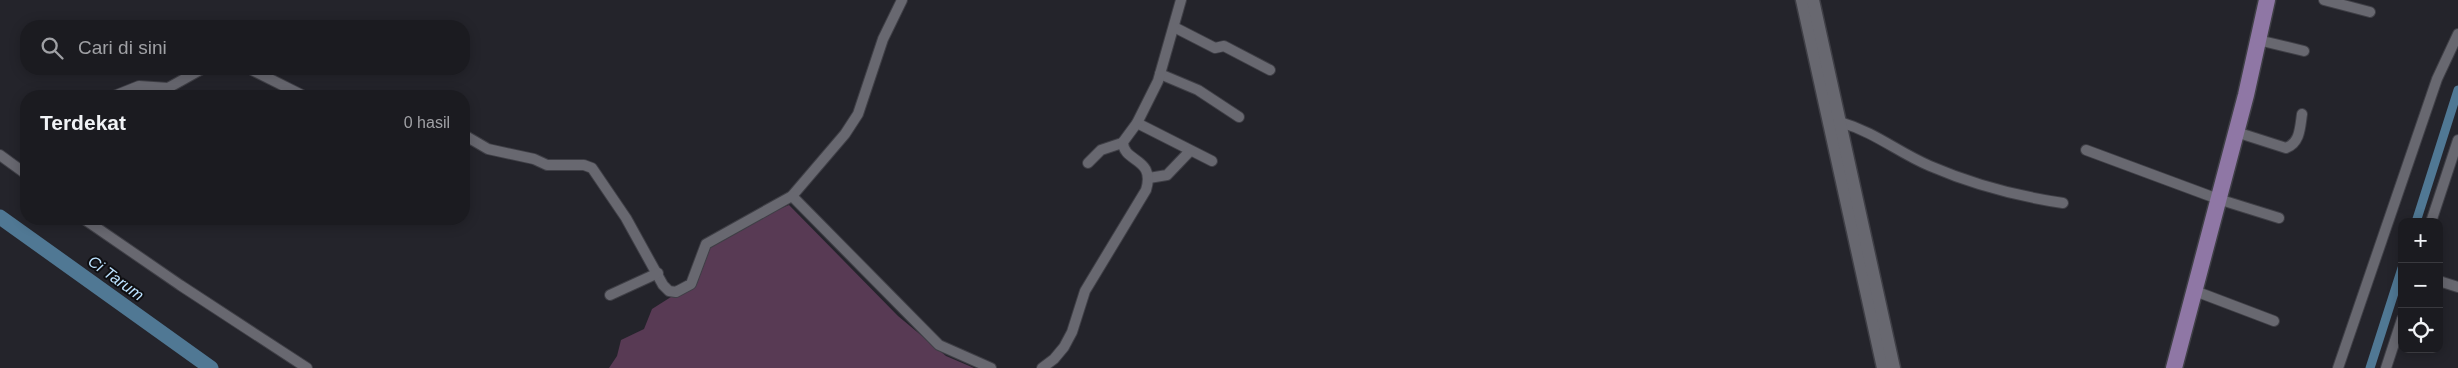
<!DOCTYPE html>
<html lang="id">
<head>
<meta charset="utf-8">
<style>
	:root { --surface:#1b1b20; --page:#28282d; --text:#f1f3f6; --muted:#a0a1a5; --line:#39393e }
	body { margin:0; font-family:Helvetica,sans-serif; background:var(--page); color:var(--text) }
	.controls { position:absolute; right:15px; bottom:15px; display:grid; overflow:hidden; border-radius:10px; box-shadow:0 2px 12px #0003 }
	.controls button { width:45px; height:45px; display:grid; place-items:center; padding:0; border:0; border-bottom:1px solid var(--line); background:var(--surface); color:var(--text); font:25px sans-serif }
	.list { margin:0; padding:0; list-style:none }
	h2 { display:flex; justify-content:space-between; align-items:center; height:65px; margin:0; padding:0 20px; font-size:21px }
	h2 small { font-size:16px; font-weight:400; color:var(--muted) }
	.icon { flex:none; width:28px; height:28px; fill:none; stroke:currentColor; stroke-width:2; stroke-linecap:round; stroke-linejoin:round }
	.map { position:relative; flex:none; width:2458px; height:368px; overflow:hidden }
	.search { position:absolute; background:var(--surface); box-shadow:0 2px 12px #0003; left:20px; top:20px; width:450px; height:55px; display:flex; align-items:center; gap:12px; box-sizing:border-box; padding:0 18px; border-radius:20px; color:var(--muted); font-size:19px }
	.panel { position:absolute; background:var(--surface); box-shadow:0 2px 12px #0003; left:20px; top:90px; width:450px; height:135px; border-radius:20px }
	.map>svg:first-child { display:block }
	.green { fill:#583a54 }
	.lines { fill:none; stroke-linecap:round; stroke-linejoin:round }
	.canal { stroke:#507894; stroke-width:9 }
	.river { stroke:#507894; stroke-width:15 }
	.minor-casing { stroke:#3f3f46; stroke-width:12 }
	.tertiary-casing { stroke:#3f3f46; stroke-width:15 }
	.primary-casing { stroke:#3f3f46; stroke-width:19 }
	.minor { stroke:#686870; stroke-width:10 }
	.tertiary { stroke:#686870; stroke-width:12 }
	.primary { stroke:#8f77a5; stroke-width:16 }
	.labels { text-anchor:middle; dominant-baseline:central; stroke-width:4; stroke-linejoin:round; paint-order:stroke }
	.water-label { font-size:16px; font-style:italic; fill:#bce2ff; stroke:#0e0e11 }
</style>
</head>
<body>
<div class="map">
<svg width="2458" height="368" viewBox="0 0 2458 368">
	<rect width="100%" height="100%" fill="#24242b"/>
	<!-- green -->
	<polygon class="green" points="789,205 898,316 946,356 974,368 609,368 617,356 621,340 644,329 652,309 682,290 706,244 746,223"/>
	<g class="lines">
		<!-- canal -->
		<g class="canal">
			<polyline points="2416,222 2458,90"/>
			<polyline points="2370,368 2402,268"/>
		</g>
		<!-- river -->
		<polyline class="river" points="0,217 211,368"/>
		<!-- minor casing -->
		<g class="minor-casing">
			<g id="minor">
				<polyline points="2324,0 2370,12"/>
				<polyline points="1174,27 1215,48 1224,46 1270,70"/>
				<polyline points="2258,40 2304,51"/>
				<polyline points="250,69 304,96"/>
				<polyline points="1160,74 1198,90 1239,117"/>
				<polyline points="114,96 139,86 168,88 202,69"/>
				<path d="M1840,122c37,11 57,30 90,44 44,19 86,30 133,37"/>
				<polyline points="1137,123 1212,161"/>
				<path d="M2236,132l50,16c14,-5 14,-20 16,-34"/>
				<polyline points="464,135 488,149 534,159 547,165 584,165 592,168 626,218 663,285 669,291 676,292 691,284 706,244 792,196 845,134 858,114 883,39 902,0"/>
				<polyline points="2086,150 2218,199 2279,218"/>
				<polyline points="0,155 26,174"/>
				<polyline points="1088,163 1101,150 1122,143"/>
				<polyline points="1149,178 1167,175 1190,151"/>
				<polyline points="792,196 939,345 991,368"/>
				<polyline points="84,219 180,285 307,368"/>
				<polyline points="2431,222 2458,140"/>
				<polyline points="2439,281 2458,287"/>
				<polyline points="2195,291 2274,321"/>
				<polyline points="610,295 658,273"/>
				<path d="M1042,368l12,-9 10,-12 8,-15 13,-41 61,-101c10,-33 -23,-27 -23,-48l14,-19 21,-42 23,-81"/>
				<polyline points="2338,368 2437,79 2458,34"/>
				<polyline points="2386,368 2402,319"/>
			</g>
		</g>
		<!-- tertiary casing -->
		<g class="tertiary-casing">
			<g id="tertiary">
				<polyline points="1802,0 1883,368"/>
				<polyline points="1813,0 1894,368"/>
			</g>
		</g>
		<!-- primary casing -->
		<g class="primary-casing">
			<polyline id="primary" points="2174,368 2246,95 2267,0"/>
		</g>
		<!-- minor -->
		<use href="#minor" class="minor"/>
		<!-- tertiary -->
		<use href="#tertiary" class="tertiary"/>
		<!-- primary -->
		<use href="#primary" class="primary"/>
	</g>
	<g class="labels">
		<!-- water labels -->
		<g class="water-label">
			<text transform="translate(116 278) rotate(36)">Ci Tarum</text>
		</g>
	</g>
</svg>
<div class="controls">
<button>+</button>
<button>−</button>
<button><svg class="icon" aria-label="locate" viewBox="0 0 24 24"><circle cx="12" cy="12" r="6"/><path d="M12 2v4M12 18v4M2 12h4M18 12h4"/></svg></button>
</div>
<div class="search"><svg class="icon" aria-label="search" viewBox="0 0 24 24"><circle cx="10" cy="10" r="6"/><path d="M15 15l6 6"/></svg>Cari di sini</div>
<section class="panel">
<h2>Terdekat<small>0 hasil</small></h2>
<ul class="list">
</ul>
</section>
</div>
</body>
</html>
